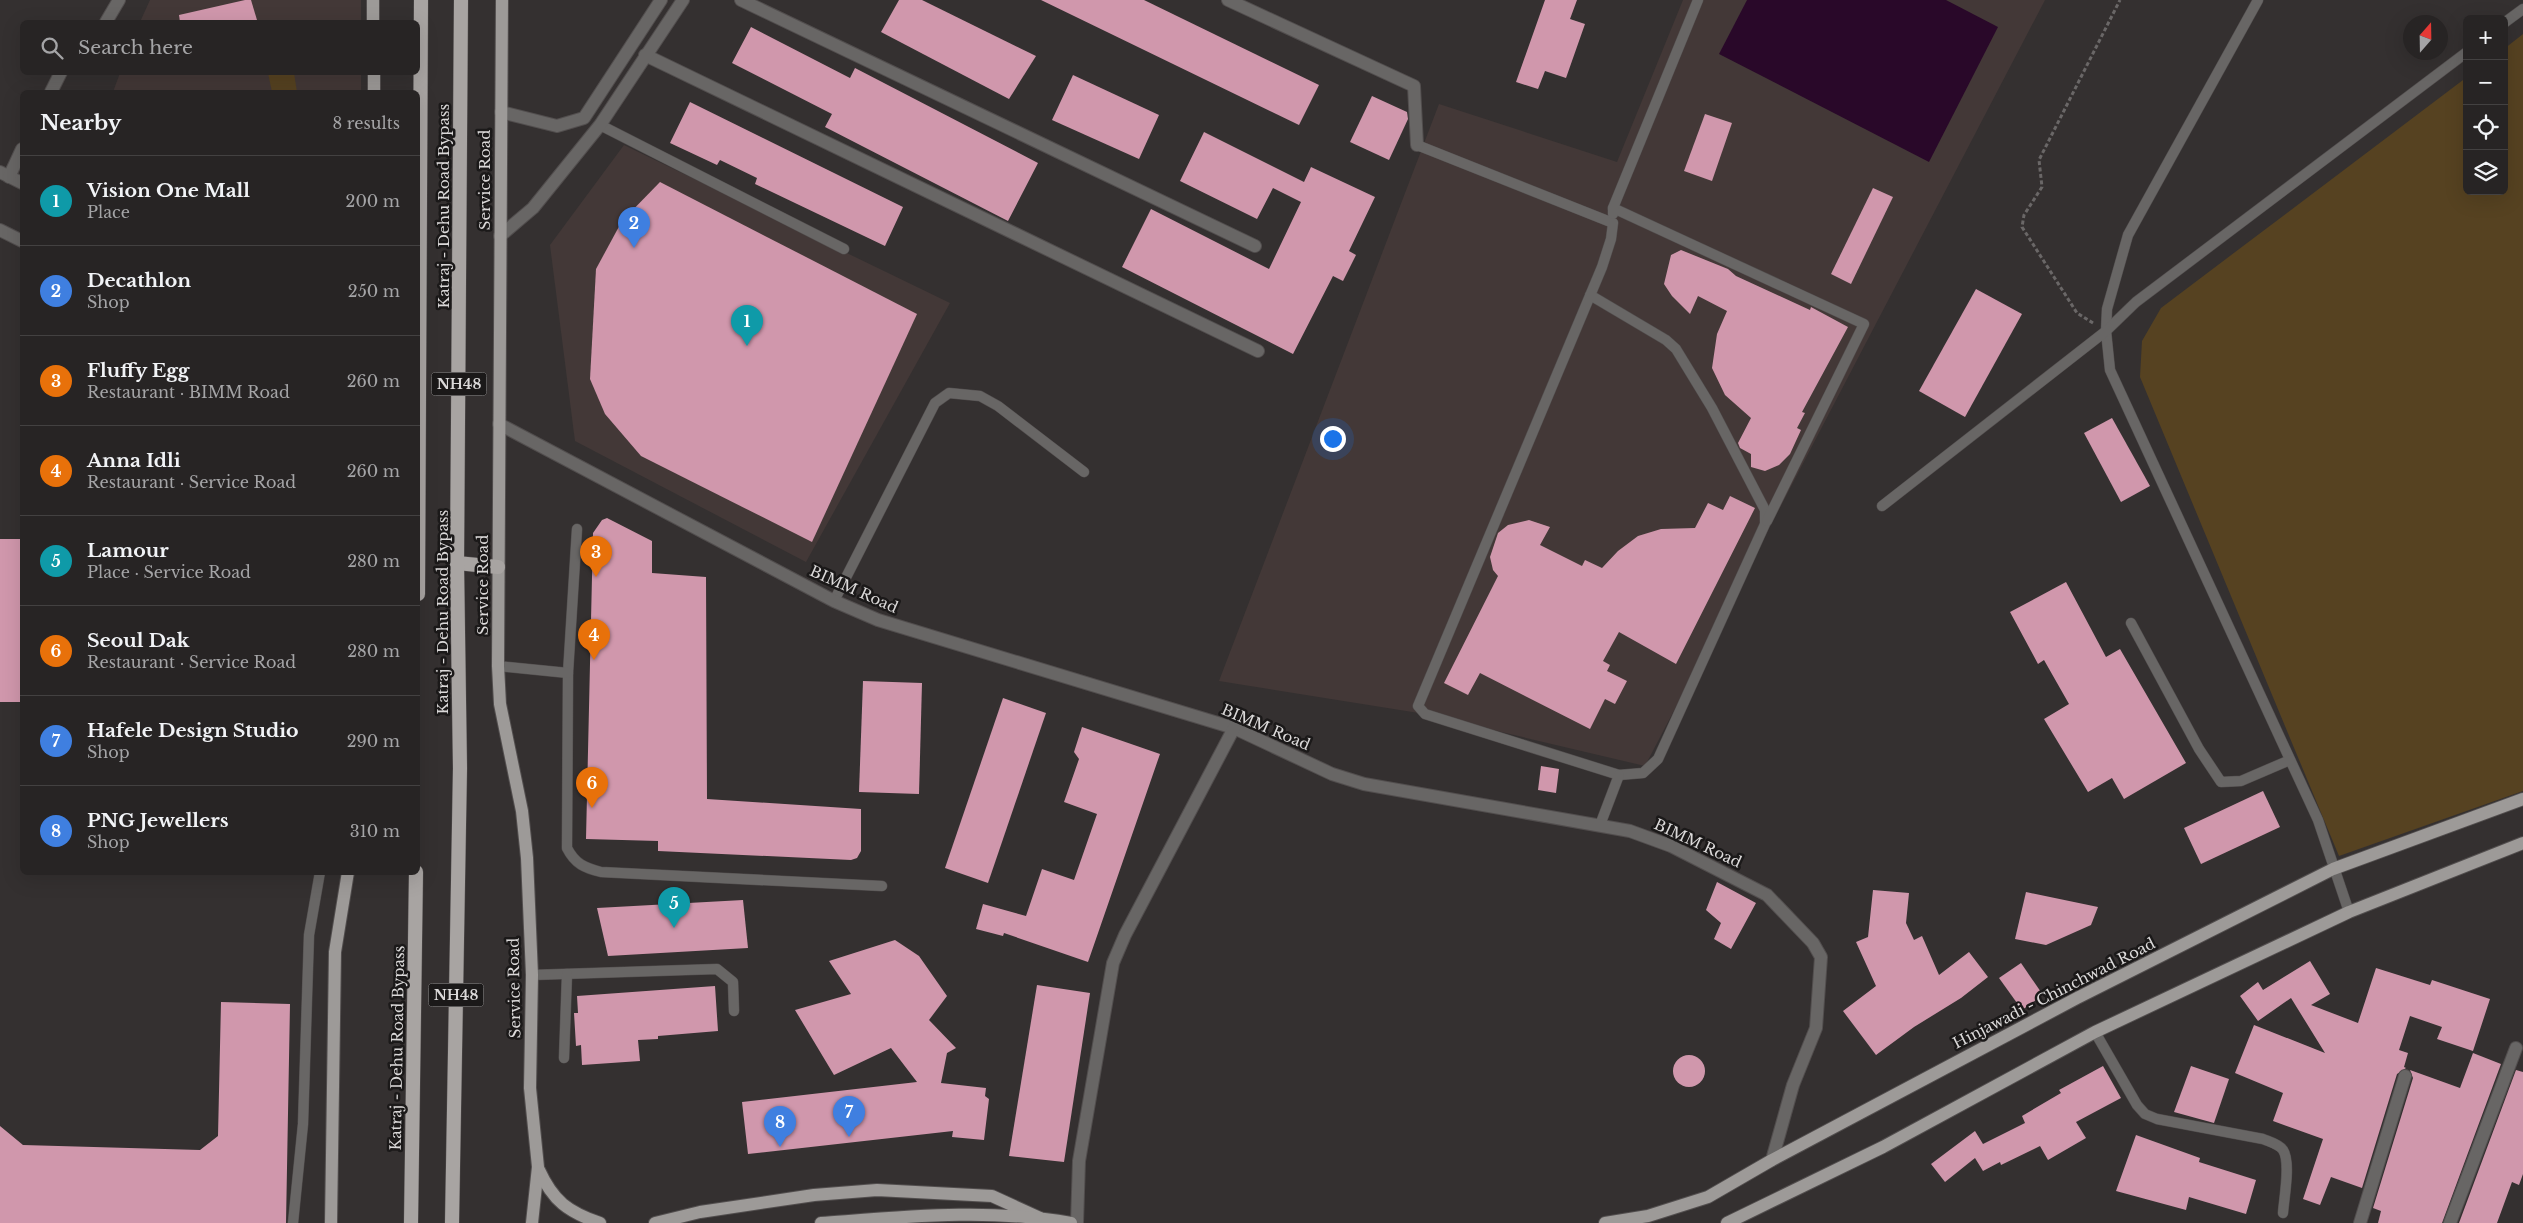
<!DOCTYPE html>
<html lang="en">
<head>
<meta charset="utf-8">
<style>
	:root { --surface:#272424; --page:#2f2c2c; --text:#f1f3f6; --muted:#a4a4a6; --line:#434141; --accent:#d93025 }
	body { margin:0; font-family:"Libre Baskerville",serif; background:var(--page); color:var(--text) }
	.controls { position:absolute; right:15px; top:15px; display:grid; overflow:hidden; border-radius:8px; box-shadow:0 5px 20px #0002 }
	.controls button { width:45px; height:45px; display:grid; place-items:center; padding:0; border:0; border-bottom:1px solid var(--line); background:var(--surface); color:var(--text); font:25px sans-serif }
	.compass { position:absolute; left:2403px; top:15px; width:45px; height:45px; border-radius:50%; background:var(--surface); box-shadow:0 5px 20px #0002; rotate:20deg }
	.you { position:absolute; left:1332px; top:438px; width:18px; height:18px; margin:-12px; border:4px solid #fff; border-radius:50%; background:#1a73e8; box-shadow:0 0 0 8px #1a73e833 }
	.badge { display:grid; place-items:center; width:32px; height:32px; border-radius:50%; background:var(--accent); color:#fff; font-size:16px; font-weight:700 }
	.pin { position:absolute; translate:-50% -41px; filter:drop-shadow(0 1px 2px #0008) }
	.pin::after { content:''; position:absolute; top:26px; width:18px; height:15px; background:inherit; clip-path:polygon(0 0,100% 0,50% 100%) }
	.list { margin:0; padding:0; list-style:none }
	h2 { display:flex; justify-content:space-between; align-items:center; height:65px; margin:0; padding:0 20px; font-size:21px }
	h2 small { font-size:16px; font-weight:400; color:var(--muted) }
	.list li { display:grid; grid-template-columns:32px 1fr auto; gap:15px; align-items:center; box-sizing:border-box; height:90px; padding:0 20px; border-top:1px solid var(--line) }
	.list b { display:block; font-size:19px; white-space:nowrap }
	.list p { margin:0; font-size:16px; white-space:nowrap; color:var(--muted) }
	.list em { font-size:16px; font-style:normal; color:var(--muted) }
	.icon { flex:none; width:28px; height:28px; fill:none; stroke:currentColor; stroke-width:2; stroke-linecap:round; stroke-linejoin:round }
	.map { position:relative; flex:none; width:2523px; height:1223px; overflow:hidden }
	.search { position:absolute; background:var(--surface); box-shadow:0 5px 20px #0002; left:20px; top:20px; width:400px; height:55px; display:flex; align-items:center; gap:12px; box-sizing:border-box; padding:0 18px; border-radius:8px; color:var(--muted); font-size:19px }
	.panel { position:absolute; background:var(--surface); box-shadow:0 5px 20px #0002; left:20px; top:90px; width:400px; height:785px; border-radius:8px }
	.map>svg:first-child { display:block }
	.built { fill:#433837 }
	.green { fill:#564221 }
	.water { fill:#290829 }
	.building { fill:#d097ac }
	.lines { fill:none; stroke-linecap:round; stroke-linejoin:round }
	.service-casing { stroke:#524e4e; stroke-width:11 }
	.minor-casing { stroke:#524e4e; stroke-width:14 }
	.tertiary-casing { stroke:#524e4e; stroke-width:14 }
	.primary-casing { stroke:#524e4e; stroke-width:14 }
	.trunk-casing { stroke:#524e4e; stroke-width:15 }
	.path { stroke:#6a6767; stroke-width:3; stroke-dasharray:4 2.5; stroke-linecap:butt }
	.service { stroke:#686665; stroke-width:10 }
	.minor { stroke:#686665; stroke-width:12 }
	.tertiary { stroke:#686665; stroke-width:12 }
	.primary { stroke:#9d9a98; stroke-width:12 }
	.trunk { stroke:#a8a4a2; stroke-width:14 }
	.labels { text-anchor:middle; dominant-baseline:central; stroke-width:5; stroke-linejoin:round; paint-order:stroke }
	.shield { fill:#1b1919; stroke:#a19f9f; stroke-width:1 }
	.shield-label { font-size:14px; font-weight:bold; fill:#dbd9d9 }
	.street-label { font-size:15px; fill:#dbd9d9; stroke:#1b1919 }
</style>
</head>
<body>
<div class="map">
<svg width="2523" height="1223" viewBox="0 0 2523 1223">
	<rect width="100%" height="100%" fill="#343030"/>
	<!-- built -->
	<g class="built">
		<polygon points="150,0 361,0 361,22 140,22"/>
		<polygon points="1683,0 2045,0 1645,766 1425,714 1219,681 1439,104 1617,162"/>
		<polygon points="120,73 361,73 361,92 113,92"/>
		<polygon points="624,145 950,303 806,562 575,441 550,245"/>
	</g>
	<!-- green -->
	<g class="green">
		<polygon points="2523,34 2523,791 2339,856 2140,377 2142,341 2161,308 2467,77 2467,191 2504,191 2504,49"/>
		<polygon points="268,73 294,73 297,92 272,92"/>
	</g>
	<!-- water -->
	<polygon class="water" points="1747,0 1946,0 1998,27 1929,162 1719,54"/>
	<!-- building -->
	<g class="building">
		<polygon points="245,0 251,0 257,20 246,22 180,22 179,15"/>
		<polygon points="899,0 922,0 1036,56 1009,99 881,32"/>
		<polygon points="1041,0 1144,0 1319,85 1299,125"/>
		<polygon points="1545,0 1577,0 1570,19 1585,24 1566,78 1545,71 1538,89 1516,82"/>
		<polygon points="751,27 850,78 855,68 1038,163 1008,221 825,127 832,114 732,63"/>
		<polygon points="1073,75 1159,115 1139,159 1052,120"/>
		<polygon points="1372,96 1407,112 1408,119 1389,160 1350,142"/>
		<polygon points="690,102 903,207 885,246 755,184 757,178 720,160 717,165 670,143"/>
		<polygon points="1705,114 1732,123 1712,181 1684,171"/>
		<polygon points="1204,132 1304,182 1311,167 1375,197 1349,251 1356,255 1343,281 1333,276 1293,354 1122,267 1151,209 1269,269 1301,202 1273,188 1257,219 1180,181"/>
		<polygon points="660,182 917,314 812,542 641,456 605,414 590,379 596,269 622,221"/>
		<polygon points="1873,188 1893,197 1851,284 1831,274"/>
		<polygon points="1681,250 1728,269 1736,276 1810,310 1811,307 1848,327 1802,412 1805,413 1797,428 1801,430 1790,454 1779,465 1765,471 1751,467 1751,454 1740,448 1738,443 1751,418 1725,395 1712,368 1717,334 1727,311 1698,296 1690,314 1672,296 1664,284 1671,255"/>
		<polygon points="1976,289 2022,314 1965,417 1919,391"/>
		<polygon points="2112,418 2150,486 2121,502 2084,433"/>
		<polygon points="1730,496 1755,508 1676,664 1619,632 1603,661 1610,665 1607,671 1627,681 1615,704 1605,699 1590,729 1480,673 1468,695 1444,683 1498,576 1493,570 1490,557 1498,533 1508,525 1529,520 1550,527 1540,545 1582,566 1585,560 1602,568 1618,551 1638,536 1661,529 1695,528 1708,503 1723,510"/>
		<polygon points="607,518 652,541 652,573 706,577 707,799 861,809 861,851 857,858 851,860 658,851 658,841 586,839 593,533 602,520"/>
		<rect x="0" y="539" width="22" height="163"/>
		<polygon points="2066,582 2106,657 2120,649 2186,763 2124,799 2112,778 2088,792 2044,719 2069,704 2044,660 2038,664 2010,612"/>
		<polygon points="863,681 922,683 919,794 859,792"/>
		<polygon points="1003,698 1046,713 988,883 945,868"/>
		<polygon points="1082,727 1160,754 1088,962 1004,933 1003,936 976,929 983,904 1026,916 1042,869 1074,880 1097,814 1064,802 1079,759 1074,752"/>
		<polygon points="1541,766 1559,769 1556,793 1538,790"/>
		<polygon points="2263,791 2280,827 2201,864 2184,828"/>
		<polygon points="1717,882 1756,903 1731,949 1714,939 1721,923 1706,910"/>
		<polygon points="1873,890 1909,893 1906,923 1914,940 1922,936 1939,975 1969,952 1988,977 1961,998 1914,1027 1876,1055 1843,1011 1876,986 1856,942 1868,937"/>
		<polygon points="2026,892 2098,907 2091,925 2046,945 2015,939"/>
		<polygon points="743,900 748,948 608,956 597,908"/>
		<polygon points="895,940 919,956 947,996 929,1020 956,1048 947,1053 941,1083 986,1088 985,1096 989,1099 984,1140 952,1137 953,1131 748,1154 742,1102 917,1082 891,1048 834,1075 795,1010 851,994 829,961"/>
		<polygon points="2310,961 2330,994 2311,1005 2358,1023 2376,968 2430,985 2432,980 2490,999 2473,1051 2437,1039 2442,1027 2410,1016 2399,1050 2408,1053 2404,1067 2406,1068 2397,1074 2362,1188 2331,1177 2320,1205 2303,1199 2323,1139 2273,1121 2283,1093 2235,1073 2254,1025 2325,1053 2291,998 2258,1021 2240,996 2258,982 2263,990"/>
		<polygon points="2021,963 2043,995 2022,1010 1999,978"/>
		<polygon points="1037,985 1090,993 1064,1162 1009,1156"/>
		<polygon points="715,986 718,1031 658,1036 658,1039 638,1040 640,1061 582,1065 581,1045 576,1046 574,1013 578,1013 577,996"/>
		<polygon points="221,1002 290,1004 286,1223 0,1223 0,1126 23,1145 200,1150 218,1136"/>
		<polygon points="2473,1053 2501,1064 2442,1223 2378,1223 2381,1211 2373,1208 2413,1078 2410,1070 2460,1088"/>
		<circle cx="1689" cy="1071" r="16"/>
		<polygon points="2103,1066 2121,1098 2076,1122 2086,1138 2048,1160 2040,1146 2001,1165 2000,1162 1983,1171 1975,1158 1945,1182 1931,1164 1975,1131 1983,1144 2025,1123 2022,1116 2061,1093 2059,1090"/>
		<polygon points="2191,1066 2229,1079 2214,1123 2174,1112"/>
		<polygon points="2516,1070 2523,1072 2523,1174 2519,1185 2512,1182 2497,1223 2459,1223"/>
		<polygon points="2136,1135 2200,1158 2199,1162 2256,1180 2246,1214 2189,1197 2186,1210 2116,1191"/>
	</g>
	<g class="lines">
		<!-- service casing -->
		<g class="service-casing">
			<g id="service">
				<polyline points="2258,0 2128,235 2107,309 2106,331 2110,370 2318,820 2349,912"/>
				<polyline points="2504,23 2523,9"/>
				<polyline points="600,125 844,249"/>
				<polyline points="1417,145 1613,223 1611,239 1602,267 1418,706 1425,714 1619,775 1643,773 1658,759 1765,524 1765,510 1712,408 1676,349 1666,340 1590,295"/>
				<polyline points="1613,208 1864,324 1767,521"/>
				<polyline points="1613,214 1613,208 1698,0"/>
				<polyline points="1882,506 2106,331 2136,302 2467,52"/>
				<path d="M577,529l-9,144 -1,175c8,16 18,20 34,24l281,14"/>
				<polyline points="834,601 935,403 949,393 980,396 998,406 1084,472"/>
				<polyline points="2131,623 2199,749 2221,782 2241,781 2290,760"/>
				<polyline points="498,666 568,673"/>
				<polyline points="1600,825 1619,775"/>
				<polyline points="532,975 717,969 733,982 734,1011"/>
				<path d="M2095,1032l42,73 8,9 12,5 106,20c7,3 16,5 20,11 8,12 1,48 0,63"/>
				<polyline points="564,1058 567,974"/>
				<polyline points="293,1223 303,1124 309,935 320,872"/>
			</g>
		</g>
		<!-- minor casing -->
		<g class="minor-casing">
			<g id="minor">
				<polyline points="741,0 1255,246"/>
				<polyline points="1228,0 1414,86 1417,145"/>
				<polyline points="106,22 119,0"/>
				<polyline points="645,55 1258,351"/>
				<polyline points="51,92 61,72"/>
				<polyline points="0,172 22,183"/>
				<polyline points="9,177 22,149"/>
				<polyline points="0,230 22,241"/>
				<polyline points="499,424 834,601 878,620 1234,728 1332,774 1364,784 1630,831 1671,846 1767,895 1813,943 1821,957 1816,1028 1793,1085 1772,1160"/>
				<polyline points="1077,1223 1079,1161 1113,963 1125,935 1234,728"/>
				<polyline points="2360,1223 2405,1076"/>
				<polyline points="2450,1223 2516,1048"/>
			</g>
		</g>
		<!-- tertiary casing -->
		<g class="tertiary-casing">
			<g id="tertiary">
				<polyline points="501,112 557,126 584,118 661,0"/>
				<polyline points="500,236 533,208 600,125 683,0"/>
			</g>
		</g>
		<!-- primary casing -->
		<g class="primary-casing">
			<g id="primary">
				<polyline points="373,0 373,22"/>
				<polyline points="502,0 498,666 500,704 522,811 527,858 532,975 530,1088 538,1167 532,1223"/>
				<polyline points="374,72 374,92"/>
				<path d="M539,1170c14,31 29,42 61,53"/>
				<polyline points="331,1223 335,952 348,872"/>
				<polyline points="655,1223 700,1212 814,1195 877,1190 992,1196 1040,1218 1044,1223"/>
				<path d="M821,1223c82,-6 169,-15 250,0"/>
				<polyline points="1605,1223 1648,1216 1708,1197 1772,1160 2077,998 2333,869 2523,799"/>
				<polyline points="1727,1223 1883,1147 2095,1032 2349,912 2523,843"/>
			</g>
		</g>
		<!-- trunk casing -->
		<g class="trunk-casing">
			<g id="trunk">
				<polyline points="457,563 498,567"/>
				<polyline points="418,594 421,0"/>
				<polyline points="411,1223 416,872"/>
				<polyline points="452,1223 460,768 457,563 461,0"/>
			</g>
		</g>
		<!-- path -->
		<polyline class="path" points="2093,323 2077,313 2022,227 2024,215 2042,187 2039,160 2120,0"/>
		<!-- service -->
		<use href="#service" class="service"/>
		<!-- minor -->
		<use href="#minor" class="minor"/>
		<!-- tertiary -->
		<use href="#tertiary" class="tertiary"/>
		<!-- primary -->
		<use href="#primary" class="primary"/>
		<!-- trunk -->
		<use href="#trunk" class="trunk"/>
	</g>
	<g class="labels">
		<!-- shield labels -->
		<g class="shield">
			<rect x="431.5" y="372.5" width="55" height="23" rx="4"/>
			<rect x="428.5" y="983.5" width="55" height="23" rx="4"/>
		</g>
		<g class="shield-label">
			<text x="459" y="384">NH48</text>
			<text x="456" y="995">NH48</text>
		</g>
		<!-- street labels -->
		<g class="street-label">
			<text transform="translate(484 180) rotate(-90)">Service Road</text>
			<text transform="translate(443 206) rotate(-90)">Katraj - Dehu Road Bypass</text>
			<text transform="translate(482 585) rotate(-90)">Service Road</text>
			<text transform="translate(854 589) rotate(24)">BIMM Road</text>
			<text transform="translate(442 612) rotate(-90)">Katraj - Dehu Road Bypass</text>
			<text transform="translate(1266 727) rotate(23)">BIMM Road</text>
			<text transform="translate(1698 843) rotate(25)">BIMM Road</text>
			<text transform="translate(514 988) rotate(-91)">Service Road</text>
			<text transform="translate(2054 993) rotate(-27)">Hinjawadi - Chinchwad Road</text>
			<text transform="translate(397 1048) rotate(-89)">Katraj - Dehu Road Bypass</text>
		</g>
	</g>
</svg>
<div class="controls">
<button>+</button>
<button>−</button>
<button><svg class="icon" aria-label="locate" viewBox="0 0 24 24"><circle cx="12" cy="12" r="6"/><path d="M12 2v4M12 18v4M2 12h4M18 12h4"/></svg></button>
<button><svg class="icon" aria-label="layers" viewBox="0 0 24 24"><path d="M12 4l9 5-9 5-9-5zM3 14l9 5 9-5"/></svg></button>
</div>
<svg class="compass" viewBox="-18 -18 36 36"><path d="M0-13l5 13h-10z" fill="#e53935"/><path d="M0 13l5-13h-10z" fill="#a4a4a6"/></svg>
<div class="you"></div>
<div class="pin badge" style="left:747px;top:346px;background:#0f9aa8">1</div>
<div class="pin badge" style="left:634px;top:248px;background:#3f7fe0">2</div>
<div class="pin badge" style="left:596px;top:577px;background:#e8710a">3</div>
<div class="pin badge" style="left:594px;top:660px;background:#e8710a">4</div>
<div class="pin badge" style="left:674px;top:928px;background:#0f9aa8">5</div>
<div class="pin badge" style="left:592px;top:808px;background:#e8710a">6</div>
<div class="pin badge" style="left:849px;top:1137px;background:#3f7fe0">7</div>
<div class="pin badge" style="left:780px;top:1147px;background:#3f7fe0">8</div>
<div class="search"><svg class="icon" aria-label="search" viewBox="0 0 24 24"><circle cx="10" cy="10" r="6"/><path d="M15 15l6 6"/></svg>Search here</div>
<section class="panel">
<h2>Nearby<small>8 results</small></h2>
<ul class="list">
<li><span class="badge" style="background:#0f9aa8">1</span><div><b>Vision One Mall</b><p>Place</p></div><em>200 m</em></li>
<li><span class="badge" style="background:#3f7fe0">2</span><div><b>Decathlon</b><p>Shop</p></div><em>250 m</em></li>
<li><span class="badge" style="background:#e8710a">3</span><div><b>Fluffy Egg</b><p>Restaurant · BIMM Road</p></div><em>260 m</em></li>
<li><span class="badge" style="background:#e8710a">4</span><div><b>Anna Idli</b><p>Restaurant · Service Road</p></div><em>260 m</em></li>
<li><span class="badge" style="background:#0f9aa8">5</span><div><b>Lamour</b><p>Place · Service Road</p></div><em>280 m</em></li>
<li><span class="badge" style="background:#e8710a">6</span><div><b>Seoul Dak</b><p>Restaurant · Service Road</p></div><em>280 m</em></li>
<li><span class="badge" style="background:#3f7fe0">7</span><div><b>Hafele Design Studio</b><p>Shop</p></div><em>290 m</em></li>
<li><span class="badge" style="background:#3f7fe0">8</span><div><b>PNG Jewellers</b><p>Shop</p></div><em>310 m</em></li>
</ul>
</section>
</div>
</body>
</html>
